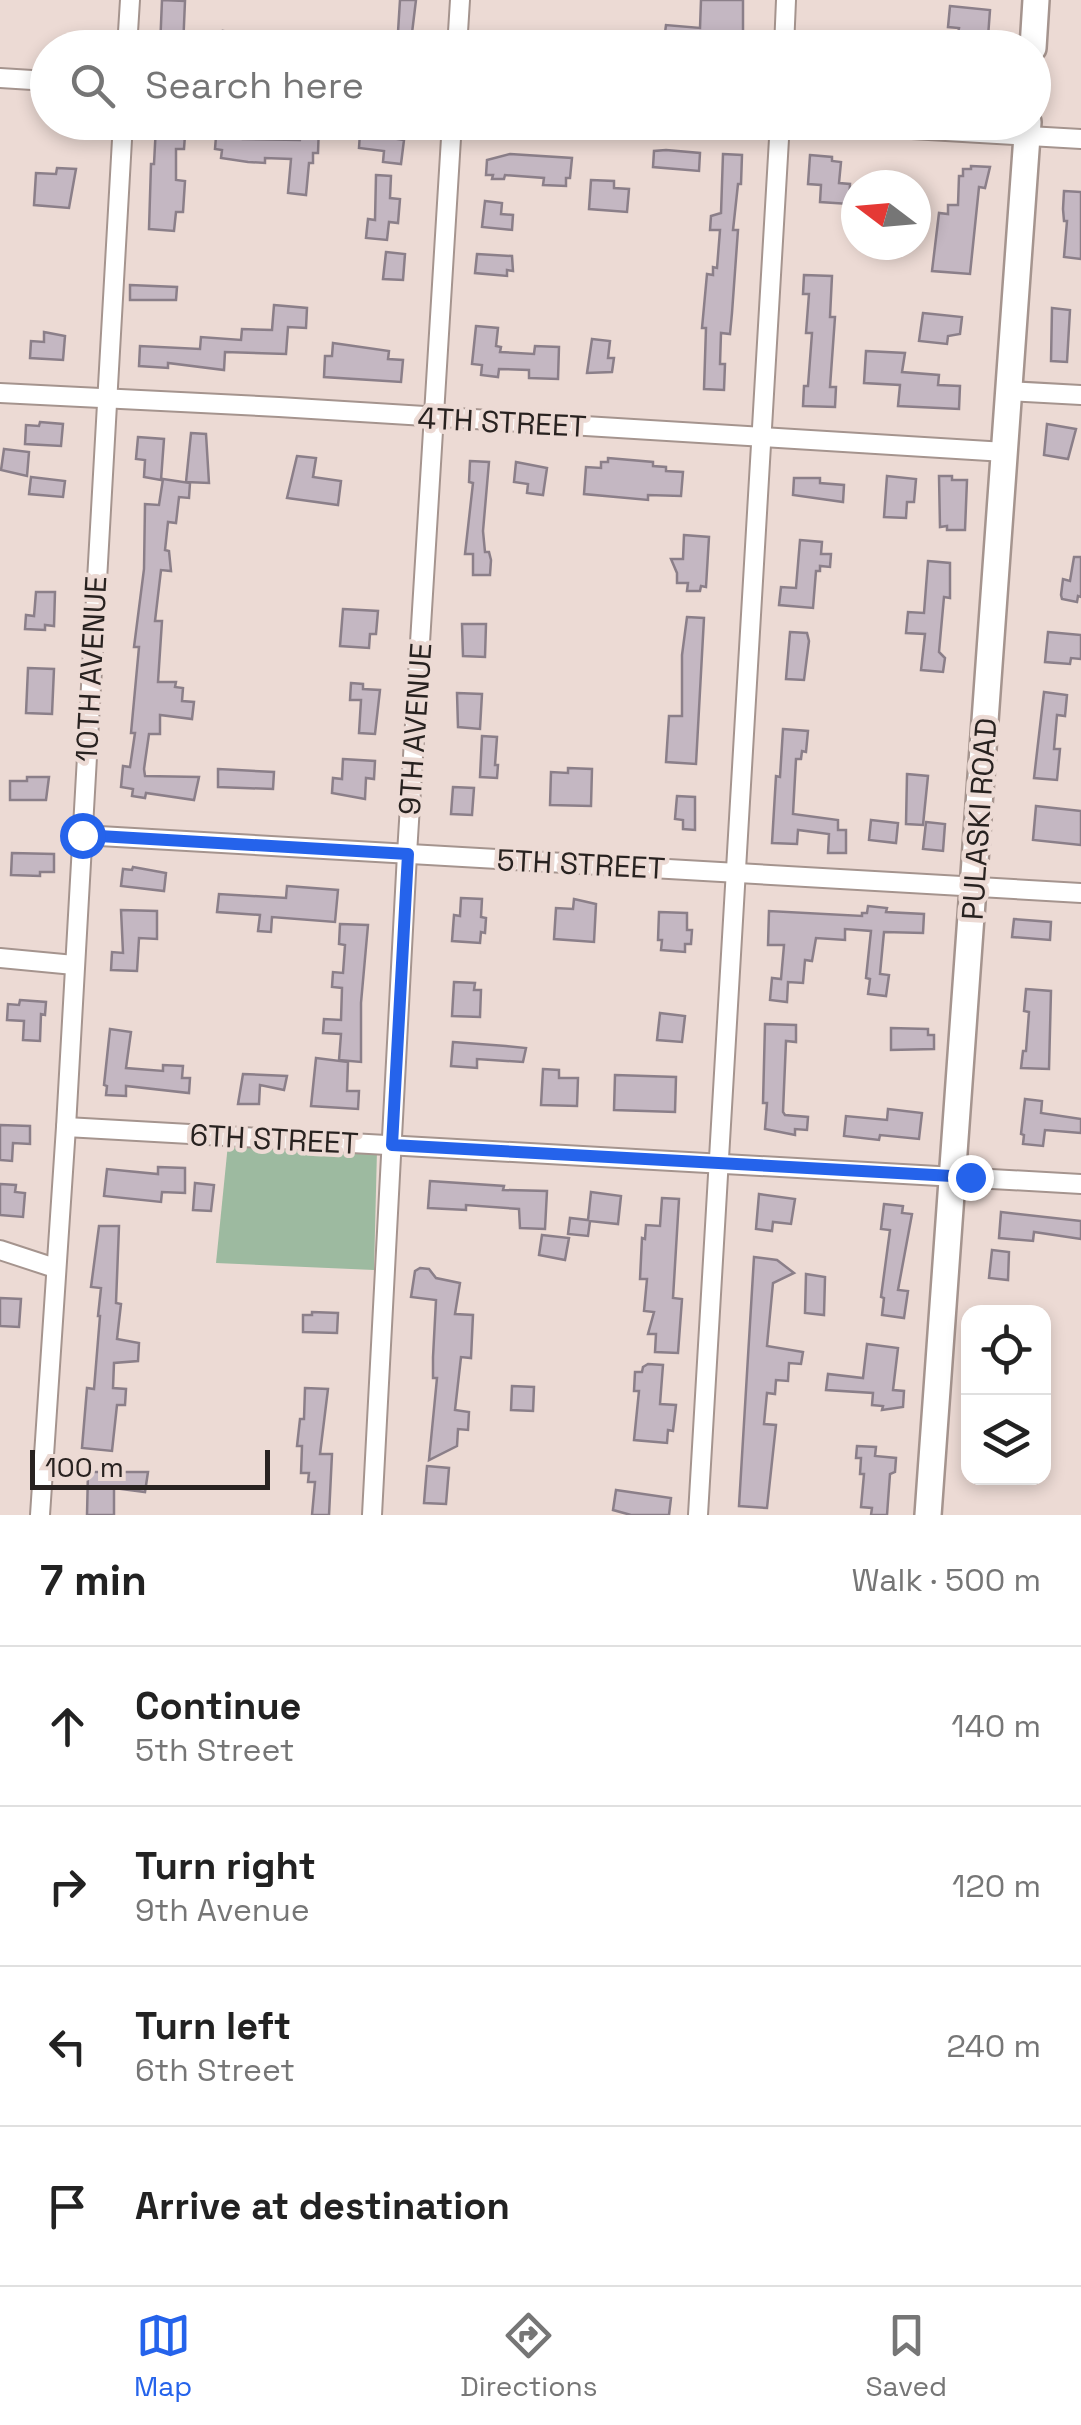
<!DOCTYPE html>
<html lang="en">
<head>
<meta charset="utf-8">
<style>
	:root { --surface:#fff; --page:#f2f2f2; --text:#222; --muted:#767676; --line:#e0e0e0; --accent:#2563eb }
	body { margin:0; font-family:"Space Grotesk",sans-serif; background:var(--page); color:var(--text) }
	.controls { position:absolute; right:30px; bottom:30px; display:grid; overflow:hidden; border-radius:20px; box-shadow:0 5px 15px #0003 }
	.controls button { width:90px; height:90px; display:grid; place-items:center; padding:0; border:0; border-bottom:2px solid var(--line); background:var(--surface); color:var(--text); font:50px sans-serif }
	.compass { position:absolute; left:841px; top:170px; width:90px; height:90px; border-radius:50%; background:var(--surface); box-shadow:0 5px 15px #0003; rotate:286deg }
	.scale { position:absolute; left:30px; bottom:25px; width:240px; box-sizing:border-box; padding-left:10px; border:5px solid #282220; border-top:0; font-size:28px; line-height:35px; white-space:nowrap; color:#282220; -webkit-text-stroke:8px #ecdad4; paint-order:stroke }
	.stop { position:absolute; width:30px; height:30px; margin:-22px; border:8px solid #2563eb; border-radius:50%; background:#fff }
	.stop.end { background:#2563eb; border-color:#fff; box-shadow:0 2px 10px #0008 }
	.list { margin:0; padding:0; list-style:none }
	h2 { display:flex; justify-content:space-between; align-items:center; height:130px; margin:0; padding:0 40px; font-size:42px }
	h2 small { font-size:32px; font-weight:400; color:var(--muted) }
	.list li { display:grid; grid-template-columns:65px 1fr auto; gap:30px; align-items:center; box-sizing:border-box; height:160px; padding:0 40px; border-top:2px solid var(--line) }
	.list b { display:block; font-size:38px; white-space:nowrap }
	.list p { margin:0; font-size:32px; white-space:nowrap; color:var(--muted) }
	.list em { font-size:32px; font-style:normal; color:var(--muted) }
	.icon { flex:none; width:55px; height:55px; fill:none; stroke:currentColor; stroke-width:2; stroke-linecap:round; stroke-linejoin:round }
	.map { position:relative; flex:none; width:1081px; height:1515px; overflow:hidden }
	.search { position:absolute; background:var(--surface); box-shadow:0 5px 15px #0003; left:30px; right:30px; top:30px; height:110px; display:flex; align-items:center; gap:25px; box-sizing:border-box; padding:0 35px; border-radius:55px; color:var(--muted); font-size:38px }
	.sheet { height:770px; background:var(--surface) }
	nav { display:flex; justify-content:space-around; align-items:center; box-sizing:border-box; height:140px; border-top:2px solid var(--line); background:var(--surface); font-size:28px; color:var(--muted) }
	nav a { display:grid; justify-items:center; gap:5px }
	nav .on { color:var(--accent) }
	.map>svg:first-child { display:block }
	.green { fill:#9dbaa0 }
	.building { fill:#c4b7c2; stroke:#8b7f89; stroke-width:2.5 }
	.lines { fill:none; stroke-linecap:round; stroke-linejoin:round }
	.minor-casing { stroke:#a5948e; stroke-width:22 }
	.secondary-casing { stroke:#a5948e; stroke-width:30 }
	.minor { stroke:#fff; stroke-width:18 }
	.secondary { stroke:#fff; stroke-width:25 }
	.route { stroke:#2563eb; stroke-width:12 }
	.labels { text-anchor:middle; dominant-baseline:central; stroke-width:9; stroke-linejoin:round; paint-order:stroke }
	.street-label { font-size:30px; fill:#282220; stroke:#ecdad4 }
</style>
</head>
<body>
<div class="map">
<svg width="1081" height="1515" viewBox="0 0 1081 1515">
	<rect width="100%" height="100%" fill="#ecdad4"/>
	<!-- green -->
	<polygon class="green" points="228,1144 377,1150 374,1270 216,1263"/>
	<!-- building -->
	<g class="building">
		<polygon points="162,0 185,1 183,48 160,48"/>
		<polygon points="400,0 416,0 412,33 418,34 416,48 397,48"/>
		<polygon points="701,0 743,0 743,48 691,48 698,43 664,40 666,25 700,28"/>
		<polygon points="950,6 990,10 988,37 958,34 959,28 948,27"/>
		<polygon points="223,31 275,38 276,32 316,34 316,48 222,48"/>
		<polygon points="217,124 244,127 243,139 300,140 304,125 319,126 318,153 313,153 313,163 309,163 306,195 288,193 291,159 265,158 265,163 248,162 221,158 222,150 215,149"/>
		<polygon points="156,126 176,127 176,135 185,135 184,149 176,149 176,180 185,181 183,212 176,212 174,231 149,229 151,164 154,164"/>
		<polygon points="360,133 404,140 401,164 383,162 384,151 359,148"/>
		<polygon points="666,150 700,153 699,171 653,167 654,151"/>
		<polygon points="510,154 572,158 570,178 566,178 566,186 543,185 544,178 505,175 504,179 492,179 493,175 486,175 487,160"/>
		<polygon points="723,154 742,155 741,184 738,184 733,230 738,230 732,313 730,334 721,333 720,364 725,364 724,390 704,389 706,328 702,328 707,274 713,275 713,267 717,268 720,230 710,230 711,216 721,213"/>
		<polygon points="810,155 832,157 832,161 841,162 839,183 850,184 849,204 820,202 821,185 808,184"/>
		<polygon points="971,166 990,167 985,188 979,187 970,274 932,271 939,213 948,214 948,205 958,205 959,176 963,176 963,169 971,169"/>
		<polygon points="57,168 76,169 69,208 34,205 36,173 56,174"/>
		<polygon points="376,175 391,176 390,198 400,199 398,223 389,222 387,240 366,238 368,219 375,220"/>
		<polygon points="591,180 614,181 614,188 629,189 627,212 589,209"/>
		<polygon points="1064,191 1081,192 1081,259 1064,257 1067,221 1064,221 1063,209"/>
		<polygon points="485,201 502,203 501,214 513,215 512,230 482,227"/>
		<polygon points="386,252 405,254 403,280 383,279"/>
		<polygon points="477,254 512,256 513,271 507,270 507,276 475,273"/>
		<polygon points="804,275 832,276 830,317 835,317 830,387 836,387 835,407 803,406 804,386 808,386 812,333 806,333 809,294 803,294"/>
		<polygon points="130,285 177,287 176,300 130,300"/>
		<polygon points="274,305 307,308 306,328 288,327 286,354 225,352 224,370 168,363 168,368 139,366 140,346 200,349 201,337 241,340 242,329 272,330"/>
		<polygon points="1052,308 1070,310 1067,362 1051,361"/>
		<polygon points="923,313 962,317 960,334 948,336 947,344 919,341"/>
		<polygon points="476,326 498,328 496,346 501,347 500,352 534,354 535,346 559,347 558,379 529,378 529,370 499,369 498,377 481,375 482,365 472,364"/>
		<polygon points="44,332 65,336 63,360 30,358 31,341 44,342"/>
		<polygon points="592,339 610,341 608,358 614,358 612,372 587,373"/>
		<polygon points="333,343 389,351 388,359 403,360 401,382 324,377 325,356 332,356"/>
		<polygon points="866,351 905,353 902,372 939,375 938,385 960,386 959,409 898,406 900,385 864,383"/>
		<polygon points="40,422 63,424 61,446 25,444 26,425 39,426"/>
		<polygon points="1047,424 1076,429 1068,459 1044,455"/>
		<polygon points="191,433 206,434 209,483 186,482"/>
		<polygon points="138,437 164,439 161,480 144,477 145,460 136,459"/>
		<polygon points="4,449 29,452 27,476 1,470"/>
		<polygon points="297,456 316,458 313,477 341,481 338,505 287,498"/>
		<polygon points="608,458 653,462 653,466 666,467 666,471 683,472 681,496 648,495 648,500 584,494 586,467 601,468 601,462 608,462"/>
		<polygon points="470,461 489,462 483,531 485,552 489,552 491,560 490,575 473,575 473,554 465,554 473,483 469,482"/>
		<polygon points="516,462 547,468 543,495 527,493 528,484 514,482"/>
		<polygon points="887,476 916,479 914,502 907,502 906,518 884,517"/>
		<polygon points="939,476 952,476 952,480 967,480 965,530 947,530 947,526 940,527"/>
		<polygon points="31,477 65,481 63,497 29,494"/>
		<polygon points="794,478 820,478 820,483 844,485 843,502 793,495"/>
		<polygon points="163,479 190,483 189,498 179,497 176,523 168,522 165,550 169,551 171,571 161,570 155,621 162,621 158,682 176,682 175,687 183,688 182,701 194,702 192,719 160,715 160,734 149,734 144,769 145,776 199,777 194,800 146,793 145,798 132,796 133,789 121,787 123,766 130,767 135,733 131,733 139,647 134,647 144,569 145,504 159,505"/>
		<polygon points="684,535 709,537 706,587 701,586 700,591 687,591 688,583 677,583 677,573 671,559 683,559"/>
		<polygon points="800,540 822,542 821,554 831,554 830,567 820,566 820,571 816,571 813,608 779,605 781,587 796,588"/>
		<polygon points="1074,557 1081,557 1081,597 1078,596 1077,602 1062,599 1061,595 1063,579 1070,581"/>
		<polygon points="928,561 950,563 950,598 944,597 939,652 945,658 943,672 921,670 925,634 906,633 908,612 924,613"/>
		<polygon points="36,592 55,592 54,626 45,625 45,630 25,629 26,615 34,616"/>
		<polygon points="343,609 378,611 376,634 370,634 369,648 340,646"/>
		<polygon points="687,617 704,618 696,764 666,762 669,716 682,716 682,655"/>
		<polygon points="462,624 486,624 485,657 463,656"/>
		<polygon points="790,632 807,633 809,641 804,680 786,679"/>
		<polygon points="1048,632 1081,635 1081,659 1071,658 1070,664 1045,662"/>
		<polygon points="28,668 54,669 52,714 26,713"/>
		<polygon points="351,683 363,684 363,689 380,690 375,734 359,733 361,700 350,700"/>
		<polygon points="1044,692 1067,695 1065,716 1057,715 1054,749 1060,749 1057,780 1034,778"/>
		<polygon points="457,693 482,694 480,729 458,727"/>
		<polygon points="783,729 808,731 806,752 802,751 801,759 796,759 793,814 838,820 838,830 846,830 846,853 828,853 829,834 798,830 797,844 772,843 776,776 780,777"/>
		<polygon points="482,736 497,737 495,765 498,765 497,778 480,777"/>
		<polygon points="343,759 375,761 374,779 366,778 365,799 332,793 333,778 342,779"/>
		<polygon points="568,768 592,769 591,806 550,805 551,772 568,773"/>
		<polygon points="218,769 274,772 273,789 218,787"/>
		<polygon points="907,774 928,776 923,825 906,824"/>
		<polygon points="27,777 49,777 46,800 10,800 10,781 27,781"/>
		<polygon points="453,787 474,788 472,815 451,814"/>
		<polygon points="677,796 695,797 695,830 683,829 683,820 675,819"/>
		<polygon points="1036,806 1081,811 1081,845 1033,840"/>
		<polygon points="871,820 898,823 896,843 869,840"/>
		<polygon points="926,822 945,824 943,851 923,849"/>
		<polygon points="12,853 54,854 54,872 40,872 40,876 11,875"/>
		<polygon points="133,867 166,873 164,891 121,886 123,869 132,870"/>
		<polygon points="287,886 338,890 335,922 272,917 271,932 258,931 260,915 217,912 219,894 286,898"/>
		<polygon points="461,898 482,899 481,917 486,918 485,933 481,932 480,943 452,941 454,915 460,916"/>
		<polygon points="574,899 596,904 594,942 554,939 556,908 573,909"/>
		<polygon points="868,906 887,908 886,912 924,914 923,933 884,932 880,974 889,975 886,996 868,994 870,979 866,978 871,931 845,929 845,940 816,938 812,961 805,960 803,983 788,982 787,1002 770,1000 772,978 781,979 784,945 768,945 769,911 862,916 862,913 867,913"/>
		<polygon points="121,910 157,911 157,939 139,938 137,971 111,970 112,952 123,953"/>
		<polygon points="659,912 687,913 687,930 692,930 691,944 685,944 685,952 661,950 662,940 658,940"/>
		<polygon points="1014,919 1051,922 1050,940 1012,937"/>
		<polygon points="340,924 368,925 361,1003 361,1062 339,1060 341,1034 323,1033 324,1019 341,1020 342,988 332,987 333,972 343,973 345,945 339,944"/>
		<polygon points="454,982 475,983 474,990 481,990 480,1017 452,1016"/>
		<polygon points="1026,989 1051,991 1049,1069 1021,1068 1023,1051 1026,1051 1029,1012 1024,1011"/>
		<polygon points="20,1000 46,1002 45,1015 41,1014 40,1041 23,1040 24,1021 7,1020 8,1004 19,1005"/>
		<polygon points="660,1013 685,1016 682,1042 657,1040"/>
		<polygon points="765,1024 796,1025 796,1042 786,1041 783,1112 785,1115 808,1117 807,1130 795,1129 795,1135 765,1129 767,1103 763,1103"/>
		<polygon points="891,1028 928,1029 928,1035 934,1035 934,1049 891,1050"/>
		<polygon points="110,1029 131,1032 126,1068 163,1071 163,1065 183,1066 182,1078 190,1078 189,1093 126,1086 126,1096 106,1095 107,1086 104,1085"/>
		<polygon points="453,1042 506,1046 526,1048 523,1062 477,1059 477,1068 451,1066"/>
		<polygon points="316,1058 348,1062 347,1091 359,1091 358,1109 311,1106"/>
		<polygon points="543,1069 559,1070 559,1078 578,1078 577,1106 541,1105"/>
		<polygon points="243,1074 287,1076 284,1090 260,1085 259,1104 238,1104"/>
		<polygon points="615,1075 676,1077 675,1112 614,1110"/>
		<polygon points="1025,1099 1042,1101 1041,1113 1081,1119 1081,1133 1045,1130 1043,1146 1023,1144 1024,1135 1021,1134"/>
		<polygon points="888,1109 922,1113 919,1139 880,1135 879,1140 844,1136 846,1116 887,1120"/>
		<polygon points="0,1125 30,1126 30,1144 13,1143 12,1161 0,1160"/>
		<polygon points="158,1167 185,1168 185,1193 162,1192 161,1202 104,1196 107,1169 158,1174"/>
		<polygon points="430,1181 504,1186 503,1190 547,1191 545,1229 520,1228 519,1209 466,1205 466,1210 428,1208"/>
		<polygon points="195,1183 214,1185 211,1211 193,1210"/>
		<polygon points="0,1184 16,1185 15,1192 25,1193 23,1217 0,1215"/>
		<polygon points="591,1192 621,1196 618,1224 590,1221 588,1236 568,1234 570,1218 588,1220"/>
		<polygon points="759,1194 795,1199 791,1224 773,1222 772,1231 756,1229"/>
		<polygon points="662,1198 679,1199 673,1298 682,1299 678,1353 655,1352 656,1334 648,1334 654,1312 644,1311 647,1279 640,1279 642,1238 645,1239 646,1225 660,1226"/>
		<polygon points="884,1204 903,1206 902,1213 912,1214 898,1290 908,1291 904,1318 882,1315 884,1298 881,1297 890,1230 881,1229"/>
		<polygon points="1001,1212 1081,1221 1081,1239 1034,1232 1033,1241 999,1238"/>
		<polygon points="99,1226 119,1226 116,1303 121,1304 117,1339 139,1343 138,1361 114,1363 113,1388 126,1389 125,1405 117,1405 112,1451 82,1448 87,1388 94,1389 100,1316 98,1316 101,1288 91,1287"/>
		<polygon points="542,1235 569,1238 565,1260 539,1255"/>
		<polygon points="992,1250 1009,1252 1008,1280 989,1278"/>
		<polygon points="754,1257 777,1260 794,1273 773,1283 767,1346 803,1352 801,1364 789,1363 788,1381 776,1380 775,1394 767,1393 764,1424 776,1425 767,1508 739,1506"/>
		<polygon points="420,1268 429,1269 436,1278 460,1283 455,1314 473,1315 471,1358 461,1357 455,1410 469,1412 468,1430 458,1429 457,1446 429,1460 437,1378 433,1378 433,1357 436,1300 411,1297 415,1271"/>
		<polygon points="806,1274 825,1277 824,1315 805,1313"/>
		<polygon points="0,1298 21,1299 19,1327 0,1326"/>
		<polygon points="312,1312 338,1313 337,1333 303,1332 303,1315 312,1315"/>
		<polygon points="867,1344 898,1348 893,1390 904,1391 903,1407 882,1410 883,1406 872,1405 873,1393 826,1390 828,1374 863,1378"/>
		<polygon points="648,1364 663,1365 660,1404 676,1405 673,1431 668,1430 667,1443 634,1440 639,1391 634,1391 635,1372 642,1372 643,1367"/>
		<polygon points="512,1386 534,1387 533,1411 511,1410"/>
		<polygon points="305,1388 328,1389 320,1454 332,1454 329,1515 312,1515 315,1482 308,1482 309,1473 301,1473 302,1446 297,1446 300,1419 304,1419"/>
		<polygon points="857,1446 876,1447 875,1456 896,1458 895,1472 890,1474 887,1515 871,1515 872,1508 861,1507 864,1474 860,1474 861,1458 856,1458"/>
		<polygon points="427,1466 449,1468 446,1504 424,1503"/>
		<polygon points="88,1472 148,1472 145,1492 114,1488 114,1515 87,1515"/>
		<polygon points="616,1490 671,1498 669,1515 631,1515 613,1510"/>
	</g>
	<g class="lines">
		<!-- minor casing -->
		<g class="minor-casing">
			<g id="minor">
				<polyline points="127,48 130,0"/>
				<polyline points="457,48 460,0"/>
				<polyline points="784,48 786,0"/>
				<polyline points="0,78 48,81"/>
				<polyline points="792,122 1081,139"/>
				<polyline points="1009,391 1081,395"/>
				<polyline points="0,393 279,407 1005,452"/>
				<polyline points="82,835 1081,893"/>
				<polyline points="0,958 74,965"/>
				<polyline points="66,1127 1081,1184"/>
				<polyline points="0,1250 55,1268"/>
				<polyline points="40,1515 66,1127 123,122"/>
				<polyline points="372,1515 407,854 452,122"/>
				<polyline points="698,1515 780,122"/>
			</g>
		</g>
		<!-- secondary casing -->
		<g class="secondary-casing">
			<g id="secondary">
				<polyline points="1033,48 1036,0"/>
				<polyline points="928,1515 1028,122"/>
			</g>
		</g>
		<!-- minor -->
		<use href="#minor" class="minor"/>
		<!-- secondary -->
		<use href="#secondary" class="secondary"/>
	</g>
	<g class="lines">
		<!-- route -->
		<polyline class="route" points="82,835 408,854 392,1145 970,1177"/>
	</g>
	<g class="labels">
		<!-- street labels -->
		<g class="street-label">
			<text transform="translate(502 422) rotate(3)">4TH STREET</text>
			<text transform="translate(91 669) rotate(-87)">10TH AVENUE</text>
			<text transform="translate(415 729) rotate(-86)">9TH AVENUE</text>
			<text transform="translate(979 819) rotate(-86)">PULASKI ROAD</text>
			<text transform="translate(581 864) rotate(3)">5TH STREET</text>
			<text transform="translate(274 1139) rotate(3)">6TH STREET</text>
		</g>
	</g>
</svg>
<div class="controls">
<button><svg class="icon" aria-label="locate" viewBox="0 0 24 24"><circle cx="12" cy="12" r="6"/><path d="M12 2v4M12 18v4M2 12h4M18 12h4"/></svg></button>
<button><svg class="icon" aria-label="layers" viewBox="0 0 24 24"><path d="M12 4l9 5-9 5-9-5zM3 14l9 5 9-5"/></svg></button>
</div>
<svg class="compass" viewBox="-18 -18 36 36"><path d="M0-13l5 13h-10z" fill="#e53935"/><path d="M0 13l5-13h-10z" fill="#767676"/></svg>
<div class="scale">100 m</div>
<div class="stop" style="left:82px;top:835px"></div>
<div class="stop end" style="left:970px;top:1177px"></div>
<div class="search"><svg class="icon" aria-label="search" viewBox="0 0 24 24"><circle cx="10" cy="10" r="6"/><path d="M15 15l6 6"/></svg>Search here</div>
</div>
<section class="sheet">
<h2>7 min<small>Walk · 500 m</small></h2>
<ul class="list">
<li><svg class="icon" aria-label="ahead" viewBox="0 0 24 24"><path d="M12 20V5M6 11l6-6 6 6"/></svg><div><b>Continue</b><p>5th Street</p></div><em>140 m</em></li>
<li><svg class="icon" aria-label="right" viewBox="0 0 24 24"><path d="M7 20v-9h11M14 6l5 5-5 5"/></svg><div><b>Turn right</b><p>9th Avenue</p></div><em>120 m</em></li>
<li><svg class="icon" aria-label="left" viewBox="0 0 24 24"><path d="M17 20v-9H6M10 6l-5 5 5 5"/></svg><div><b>Turn left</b><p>6th Street</p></div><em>240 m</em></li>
<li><svg class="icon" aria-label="arrive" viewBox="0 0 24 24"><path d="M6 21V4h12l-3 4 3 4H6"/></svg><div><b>Arrive at destination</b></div></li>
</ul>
</section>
<nav>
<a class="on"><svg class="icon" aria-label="map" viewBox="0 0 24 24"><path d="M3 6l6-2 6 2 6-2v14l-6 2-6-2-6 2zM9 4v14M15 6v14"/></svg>Map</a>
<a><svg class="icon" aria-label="directions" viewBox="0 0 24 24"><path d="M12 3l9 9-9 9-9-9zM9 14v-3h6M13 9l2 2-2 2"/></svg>Directions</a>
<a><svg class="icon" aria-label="saved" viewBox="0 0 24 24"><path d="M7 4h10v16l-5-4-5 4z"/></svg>Saved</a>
</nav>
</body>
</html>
